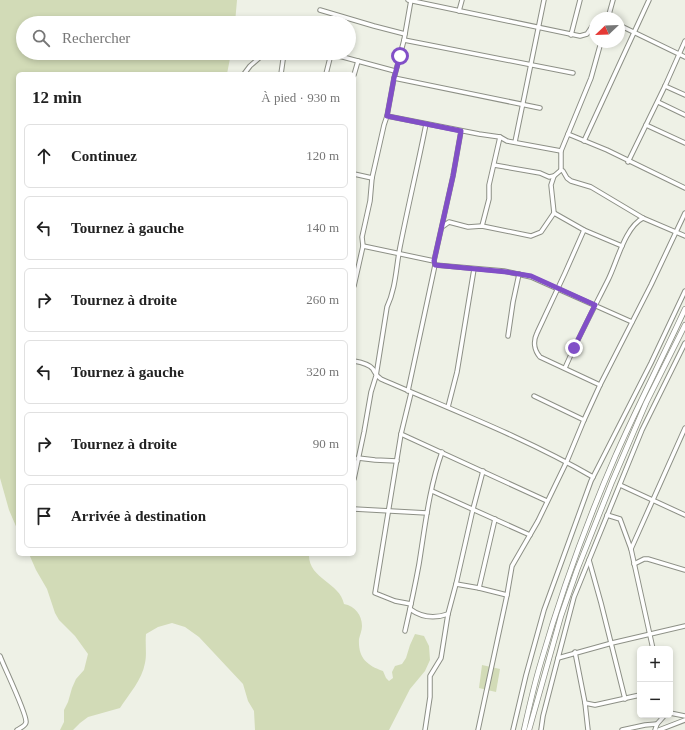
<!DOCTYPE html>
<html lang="fr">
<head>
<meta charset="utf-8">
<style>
	:root { --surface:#fff; --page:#f2f2f2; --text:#222; --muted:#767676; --line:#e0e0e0 }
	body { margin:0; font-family:"Times New Roman",serif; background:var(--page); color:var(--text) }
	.controls { position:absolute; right:12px; bottom:12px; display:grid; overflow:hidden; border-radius:6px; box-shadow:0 2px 6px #0003 }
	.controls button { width:36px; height:36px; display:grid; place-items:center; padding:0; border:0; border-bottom:1px solid var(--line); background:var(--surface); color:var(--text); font:20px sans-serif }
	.compass { position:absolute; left:589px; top:12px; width:36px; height:36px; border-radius:50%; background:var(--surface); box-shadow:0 2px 6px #0003; rotate:247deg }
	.stop { position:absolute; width:12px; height:12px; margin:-9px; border:3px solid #814fc7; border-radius:50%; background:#fff }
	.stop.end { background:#814fc7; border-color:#fff; box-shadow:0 1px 4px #0008 }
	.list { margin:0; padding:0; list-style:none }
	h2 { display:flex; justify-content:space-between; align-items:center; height:52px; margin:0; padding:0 16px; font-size:17px }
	h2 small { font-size:13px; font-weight:400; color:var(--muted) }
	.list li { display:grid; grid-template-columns:26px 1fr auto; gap:12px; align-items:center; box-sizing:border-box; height:64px; margin:0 8px 8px; padding:0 8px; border:1px solid var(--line); border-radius:6px }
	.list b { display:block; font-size:15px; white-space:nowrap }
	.list em { font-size:13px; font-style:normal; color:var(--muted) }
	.icon { flex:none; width:22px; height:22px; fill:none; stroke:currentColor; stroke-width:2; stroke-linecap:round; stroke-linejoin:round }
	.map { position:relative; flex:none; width:685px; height:730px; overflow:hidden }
	.search { position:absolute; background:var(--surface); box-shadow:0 2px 6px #0003; left:16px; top:16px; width:340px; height:44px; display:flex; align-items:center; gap:10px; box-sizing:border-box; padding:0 14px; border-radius:22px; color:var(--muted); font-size:15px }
	.panel { position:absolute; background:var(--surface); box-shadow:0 2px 6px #0003; left:16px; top:72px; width:340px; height:484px; border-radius:6px }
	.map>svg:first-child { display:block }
	.green { fill:#d2dbb7 }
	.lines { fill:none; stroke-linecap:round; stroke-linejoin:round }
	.minor-casing { stroke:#8d9086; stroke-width:5.5 }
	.major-casing { stroke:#8d9086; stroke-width:6 }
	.minor { stroke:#fff; stroke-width:3.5 }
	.major { stroke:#fff; stroke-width:4.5 }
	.route { stroke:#814fc7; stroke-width:5 }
</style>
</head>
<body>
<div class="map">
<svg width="685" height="730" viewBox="0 0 685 730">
	<rect width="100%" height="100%" fill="#eef1e6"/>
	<!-- green -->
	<g class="green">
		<polygon points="0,0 237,0 235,23 23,23 23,53 231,53 227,74 18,74 18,531 9,510 0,478"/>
		<path d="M29,554h280c-1,25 31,28 35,50 11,2 18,11 18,22 0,4 -2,9 -3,13 -1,18 7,26 24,32l3,7 3,3 4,-3 -1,-6 3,-6 7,-2 4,-6 4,-13 5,-11 9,2 5,10 1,14 -5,11 -15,18 -21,41h-134l-1,-19 -6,-10 -5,-17 -44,-47 -14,-10 -13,-4 -14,4 -12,7c-1,10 1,20 -1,29 -3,17 -16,31 -25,45l-32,9 -8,6 -7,7h-13l4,-8v-12l4,-8 4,-14 4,-9 8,-9 4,-16 -13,-18 -16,-16 -4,-7 -8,-24 -11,-19z"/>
		<polygon points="482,665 500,669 496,692 479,688"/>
	</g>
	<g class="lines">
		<!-- minor casing -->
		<g class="minor-casing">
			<g id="minor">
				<polyline points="408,0 580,36 587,34 595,22"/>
				<polyline points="320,10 374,26 405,34"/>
				<polyline points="459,11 462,0"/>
				<polyline points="608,18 613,0"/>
				<polyline points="619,25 685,57"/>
				<polyline points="571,35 580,0"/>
				<polyline points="404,40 573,73"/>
				<polyline points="601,42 591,78 561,151 561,170 563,171 567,178 571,181 591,187 643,218 685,236"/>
				<polyline points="328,53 395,71"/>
				<polyline points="244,74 250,66 265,53"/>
				<polyline points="281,74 284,53"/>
				<polyline points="326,74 331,54"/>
				<polyline points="354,75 358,61"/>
				<polyline points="394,78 540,108"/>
				<polyline points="665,86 685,95"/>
				<polyline points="658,102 685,115"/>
				<polyline points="387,116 479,134 500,137 507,141 561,151"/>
				<polyline points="646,125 685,143"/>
				<polyline points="568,134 607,150 685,188"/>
				<polyline points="584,141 649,0"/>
				<polyline points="515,142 544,0"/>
				<polyline points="628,162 665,86 685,41"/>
				<polyline points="494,165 540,173 549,177 554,176 561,170"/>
				<polyline points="354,174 372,178"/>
				<polyline points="554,213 551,185 554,176"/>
				<polyline points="482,226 489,199 489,185 500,137"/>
				<polyline points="442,227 449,222 468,227 482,226 531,236 541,232 554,213 584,230 622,246"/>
				<path d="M584,230l-19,43 -28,60c-4,8 -3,17 3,24l60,28"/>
				<polyline points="363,246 434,261 435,265 504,271 531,277 632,322"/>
				<polyline points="434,261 453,176 461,131"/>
				<polyline points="354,286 363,246 362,237 370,201 372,178 384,125 387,116 394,78 404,40 411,0"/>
				<polyline points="508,336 513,302 519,274"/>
				<path d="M354,361c6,1 15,3 19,8 3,5 2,6 8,10 71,31 145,59 212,98"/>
				<path d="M565,368c13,-30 28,-58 43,-88 9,-18 17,-53 35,-62"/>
				<polyline points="408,391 435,265"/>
				<polyline points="411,393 401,434 375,593 395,601 411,604"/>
				<polyline points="534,396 584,420"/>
				<polyline points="448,407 457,372 474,269"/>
				<polyline points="401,434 547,501"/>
				<polyline points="358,458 375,460 397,461"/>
				<path d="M354,479l10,-47 7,-40 5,-16 11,-69c9,-19 9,-40 13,-60 8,-41 18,-82 26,-123"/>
				<polyline points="620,485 685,515"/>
				<polyline points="432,491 530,535"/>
				<polyline points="354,509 427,513"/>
				<polyline points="607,515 620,519 631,549"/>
				<polyline points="589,560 574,597 558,658 612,643 685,626"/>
				<polyline points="634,564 644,559 648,559 685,570"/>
				<polyline points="456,584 479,588 507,595"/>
				<polyline points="479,588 495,519"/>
				<path d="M410,609c11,8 24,10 38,5"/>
				<path d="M405,631c5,-22 10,-45 14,-67 6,-37 10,-76 23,-112"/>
				<polyline points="653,649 631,549 685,428"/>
				<polyline points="575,652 585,703 595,705 640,695"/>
				<path d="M0,656c4,11 27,58 26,66 0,4 -6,6 -9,8"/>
				<polyline points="625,699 601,603 589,560 642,430 685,343"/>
				<polyline points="585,703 588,730"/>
				<polyline points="670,713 685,716"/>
				<polyline points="425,730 430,697 430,676 441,658 448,614 456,584 473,509 483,471"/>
				<polyline points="478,730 507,595 512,566 538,521 567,461 584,420 600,385 651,285 685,213"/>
				<polyline points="513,730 526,675 544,610 591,481 651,363 685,291"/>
				<polyline points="541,730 543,716 558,658"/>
				<polyline points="622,730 645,725 657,724"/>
				<polyline points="655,730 657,724 665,715"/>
				<polyline points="659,730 685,720"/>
			</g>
		</g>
		<!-- major casing -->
		<g class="major-casing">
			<g id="major">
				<path d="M524,730c5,-22 10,-45 17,-68 20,-69 45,-138 74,-205 22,-50 47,-98 70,-148"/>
				<polyline points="529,730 561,616 577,570 612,482 646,403 685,325"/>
			</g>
		</g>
		<!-- minor -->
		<use href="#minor" class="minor"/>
		<!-- major -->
		<use href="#major" class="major"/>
	</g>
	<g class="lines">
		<!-- route -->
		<polyline class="route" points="400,56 394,78 387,116 461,131 453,176 434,261 435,265 507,272 531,276 595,305 574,348"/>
	</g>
</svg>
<div class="controls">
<button>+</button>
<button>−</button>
</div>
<svg class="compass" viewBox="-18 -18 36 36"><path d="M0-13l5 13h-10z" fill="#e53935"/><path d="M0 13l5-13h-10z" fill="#767676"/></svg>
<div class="stop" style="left:400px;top:56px"></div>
<div class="stop end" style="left:574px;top:348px"></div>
<div class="search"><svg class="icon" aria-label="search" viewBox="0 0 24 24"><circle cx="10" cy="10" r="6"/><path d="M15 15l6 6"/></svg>Rechercher</div>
<section class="panel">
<h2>12 min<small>À pied · 930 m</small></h2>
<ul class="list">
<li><svg class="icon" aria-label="ahead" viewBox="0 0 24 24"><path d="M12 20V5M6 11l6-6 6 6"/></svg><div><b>Continuez</b></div><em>120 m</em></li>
<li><svg class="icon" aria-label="left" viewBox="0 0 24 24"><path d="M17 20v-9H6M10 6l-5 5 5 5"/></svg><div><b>Tournez à gauche</b></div><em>140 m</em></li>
<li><svg class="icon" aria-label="right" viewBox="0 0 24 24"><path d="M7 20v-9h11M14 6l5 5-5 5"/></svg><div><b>Tournez à droite</b></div><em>260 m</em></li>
<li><svg class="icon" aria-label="left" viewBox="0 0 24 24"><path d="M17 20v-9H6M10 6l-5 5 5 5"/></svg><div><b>Tournez à gauche</b></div><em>320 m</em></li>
<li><svg class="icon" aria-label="right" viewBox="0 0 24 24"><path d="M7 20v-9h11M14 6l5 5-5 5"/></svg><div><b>Tournez à droite</b></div><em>90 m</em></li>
<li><svg class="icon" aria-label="arrive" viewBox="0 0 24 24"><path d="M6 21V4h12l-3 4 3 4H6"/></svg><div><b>Arrivée à destination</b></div></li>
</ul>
</section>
</div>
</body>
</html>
